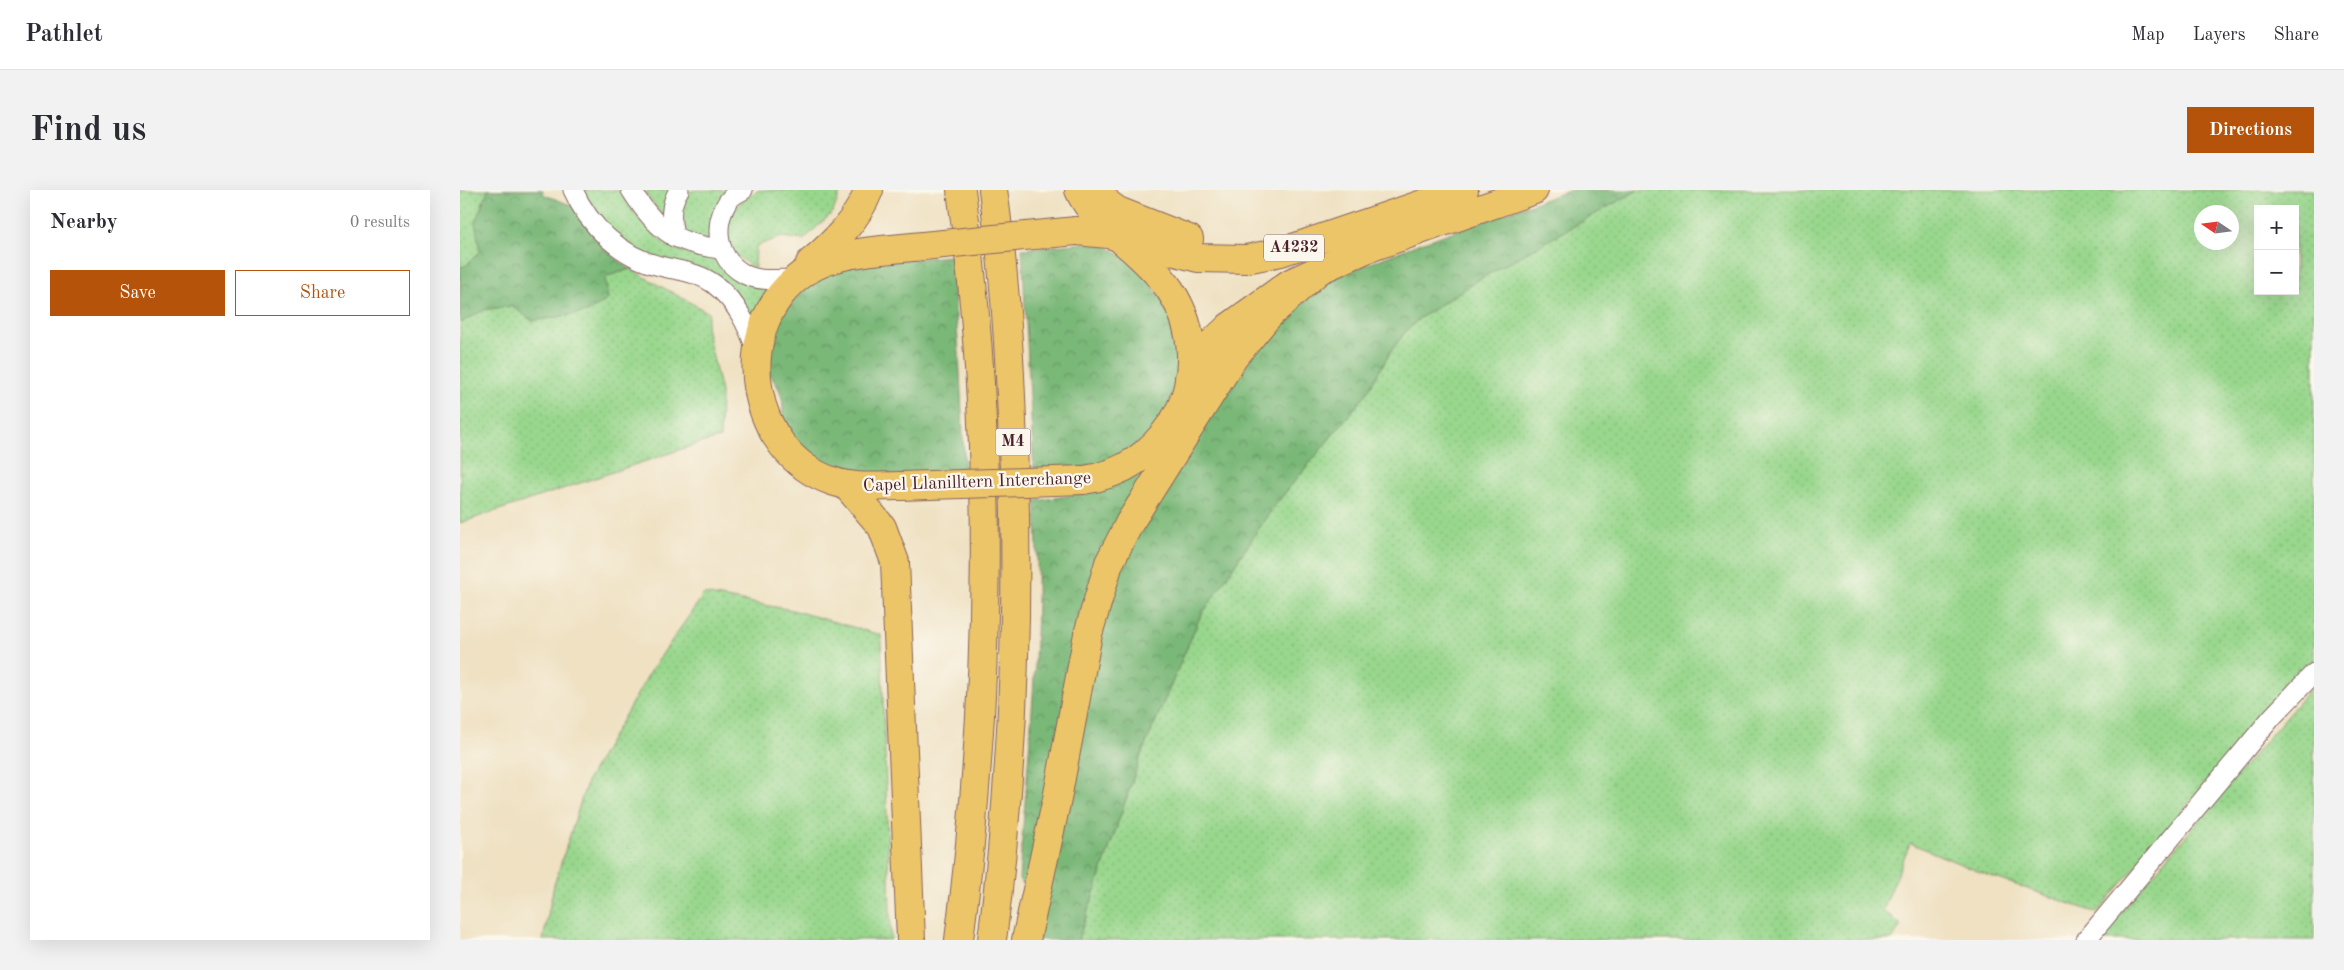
<!DOCTYPE html>
<html lang="en">
<head>
<meta charset="utf-8">
<style>
	:root { --surface:#fff; --page:#f2f2f3; --text:#2b2b33; --muted:#7c7c81; --line:#e1e1e2; --accent:#b45309 }
	body { margin:0; font-family:"Old Standard TT",serif; background:var(--page); color:var(--text) }
	.controls { position:absolute; right:15px; top:15px; display:grid; overflow:hidden; border-radius:0px; box-shadow:0 5px 20px #0002 }
	.controls button { width:45px; height:45px; display:grid; place-items:center; padding:0; border:0; border-bottom:1px solid var(--line); background:var(--surface); color:var(--text); font:25px sans-serif }
	.compass { position:absolute; left:1734px; top:15px; width:45px; height:45px; border-radius:50%; background:var(--surface); box-shadow:0 5px 20px #0002; rotate:283deg }
	.list { margin:0; padding:0; list-style:none }
	h2 { display:flex; justify-content:space-between; align-items:center; height:65px; margin:0; padding:0 20px; font-size:21px }
	h2 small { font-size:16px; font-weight:400; color:var(--muted) }
	.actions { display:flex; gap:10px; padding:15px 20px }
	.actions a { flex:1; padding:11px 0; border:1px solid var(--accent); border-radius:0px; text-align:center; font-size:18px; color:var(--accent) }
	.actions .main { background:var(--accent); color:#fff }
	.map { position:relative; flex:none; width:1854px; height:750px; overflow:hidden; border-radius:0px }
	header { display:flex; align-items:center; gap:30px; box-sizing:border-box; height:70px; padding:0 25px; background:var(--surface); border-bottom:1px solid var(--line) }
	header strong { font-size:24px }
	nav { display:flex; gap:28px; margin-inline-start:auto; font-size:18px }
	.intro { display:flex; align-items:center; justify-content:space-between; box-sizing:border-box; height:120px; padding:0 30px }
	h1 { margin:0; font-size:35px }
	.button { padding:12px 22px; border-radius:0px; background:var(--accent); color:#fff; font-size:18px; font-weight:700 }
	main { display:flex; gap:30px; padding:0 30px }
	aside { flex:1; background:var(--surface); border-radius:0px; box-shadow:0 5px 20px #0002 }
	.map>svg:first-child { display:block }
	.grass { fill:url(#grass-dots); stroke:#727b5c; fill-rule:evenodd }
	.forest { fill:url(#forest-crowns); stroke:#626c52 }
	.lines { fill:none; stroke-linecap:round; stroke-linejoin:round }
	.minor-casing { stroke:#846360; stroke-width:21 }
	.highway-casing { stroke:#846360; stroke-width:30 }
	.minor { stroke:#fff; stroke-width:19 }
	.highway { stroke:#edc569; stroke-width:28 }
	.highway-bridge-casing { stroke:#846360; stroke-width:30; stroke-linecap:butt }
	.highway-bridge { stroke:#edc569; stroke-width:28 }
	.labels { text-anchor:middle; dominant-baseline:central; stroke-width:4.5; stroke-linejoin:round; paint-order:stroke }
	.shield { fill:#fbf7ec; stroke:#7f6065; stroke-width:1 }
	.shield-label { font-size:16px; font-weight:bold; fill:#4a1f2b }
	.street-label { font-size:18px; fill:#4a1f2b; stroke:#fbf7ec }
</style>
</head>
<body>
<header>
<strong>Pathlet</strong>
<nav><a>Map</a><a>Layers</a><a>Share</a></nav>
</header>
<div class="intro"><h1>Find us</h1><a class="button">Directions</a></div>
<main>
<aside>
<h2>Nearby<small>0 results</small></h2>
<ul class="list">
</ul>
<div class="actions"><a class="main">Save</a><a>Share</a></div>
</aside>
<div class="map">
<svg width="1854" height="750" viewBox="0 0 1854 750">
	<defs>
		<pattern id="grass-dots" width="8" height="8" patternUnits="userSpaceOnUse" patternTransform="scale(1.25)"><rect width="8" height="8" fill="#99d78d"/><path d="M2 2h.1M6 6h.1" fill="none" stroke="#85b87a" stroke-width="1.8" stroke-linecap="round"/></pattern>
		<pattern id="forest-crowns" width="20" height="18" patternUnits="userSpaceOnUse" patternTransform="scale(1.25)"><rect width="20" height="18" fill="#7ab878"/><path d="M2 6a3 3 0 1 1 6 0M12 15a3 3 0 1 1 6 0" fill="none" stroke="#669563"/></pattern>
	</defs>
	<rect width="100%" height="100%" fill="#fbf7ec"/>
	<filter id="ink" filterUnits="userSpaceOnUse"><feTurbulence type="fractalNoise" baseFrequency=".02" numOctaves="2"/><feDisplacementMap in="SourceGraphic" scale="10" xChannelSelector="R" yChannelSelector="G"/><feConvolveMatrix kernelMatrix="1 2 1 2 8 2 1 2 1" color-interpolation-filters="sRGB"/></filter>
	<filter id="wash" filterUnits="userSpaceOnUse"><feTurbulence type="fractalNoise" baseFrequency=".0096" numOctaves="4" result="noise"/><feDisplacementMap in="SourceGraphic" scale="20" xChannelSelector="R" yChannelSelector="G"/><feGaussianBlur stdDeviation="1.12" result="paint"/><feColorMatrix in="noise" values="0 0 0 0 0 0 0 0 0 0 0 0 0 0 0 0 0 1.4 0 .05"/><feComposite in="paint" operator="in"/></filter>
	<g filter="url(#wash)">
		<rect width="100%" height="100%" fill="#efe1c2"/>
		<!-- grass -->
		<g class="grass">
			<polygon points="0,0 81,0 128,122 144,87 170,79 249,123 246,137 261,202 260,248 240,253 0,333"/>
			<path d="M121,0h38c14,22 33,49 58,60 11,4 24,-1 34,5 22,12 31,30 59,35l-11,14 -6,16 -10,-19 -10,-12 -94,-38 -34,-26z"/>
			<polygon points="191,0 209,0 203,27 185,3"/>
			<path d="M234,0h35l-18,52c-37,-10 -36,-15 -25,-49z"/>
			<path d="M299,0h82l-8,22 -30,28 -21,-3 -26,9 -1,22c-42,-22 -35,-58 4,-78z"/>
			<path d="M1178,0h676v472l-12,8 -40,45 -165,198 -110,-38 -77,-32 -27,67 18,15 -9,15h-814l63,-185 59,-138 72,-108 94,-115 25,-43 14,-19 15,-14 58,-38zM1798,19h37v82h-37zM1742,22h30v30h-30z"/>
			<polygon points="244,404 332,420 421,445 431,750 83,750 94,695 128,589 190,482"/>
			<polygon points="1854,494 1854,750 1638,750 1837,514"/>
		</g>
		<!-- forest -->
		<g class="forest">
			<polygon points="28,0 83,0 83,4 118,18 144,59 170,79 145,87 148,109 128,122 73,131 51,116 24,120 0,133 0,77 5,76 20,61 15,32"/>
			<polygon points="1111,0 1178,0 1018,90 960,128 945,142 931,161 906,204 812,319 740,427 681,565 618,750 577,750 645,425 662,369 792,158 866,91 958,54"/>
			<polygon points="626,53 647,57 658,63 683,83 709,119 719,155 716,194 707,218 692,241 654,274 574,282 562,59"/>
			<path d="M491,66l8,97 6,122h-118l-26,-11 -22,-17 -18,-26c5,-17 0,-35 -13,-47l2,-28 11,-30 25,-31 37,-20z"/>
			<path d="M690,276l-121,414 -7,4 -3,-5c9,-126 24,-252 16,-378l51,-8z"/>
		</g>
	</g>
	<g filter="url(#ink)">
		<g class="lines">
			<!-- minor casing -->
			<g class="minor-casing">
				<g id="minor">
					<path d="M113,0c16,36 48,67 87,76 19,5 38,6 54,18 23,18 34,42 43,68"/>
					<path d="M171,0c25,40 43,53 89,59"/>
					<path d="M283,0c-5,3 -10,5 -13,9 -5,5 -8,14 -10,21 -4,23 4,44 26,55 15,7 33,4 50,4"/>
					<path d="M214,47c-3,-18 -5,-31 5,-47"/>
					<polyline points="1626,750 1812,527 1854,483"/>
				</g>
			</g>
			<!-- highway casing -->
			<g class="highway-casing">
				<g id="highway">
					<path d="M619,0c10,22 27,36 44,51 37,31 66,62 68,113 1,23 -5,49 -18,68 -23,33 -49,52 -89,58"/>
					<polyline points="638,0 648,14 658,21 729,49"/>
					<polyline points="616,41 648,44 738,68 786,69 821,62 1004,0"/>
					<path d="M432,59c-33,3 -70,7 -96,30 -66,55 -46,174 36,202 22,8 46,5 68,5"/>
					<path d="M350,73c24,-20 47,-43 59,-73"/>
					<polyline points="729,188 749,156 769,137 830,93 906,59 1074,0"/>
					<polyline points="386,295 422,337 435,372 451,750"/>
					<path d="M499,750c32,-245 36,-505 2,-750"/>
					<path d="M532,750c22,-172 28,-347 20,-520 -3,-77 -8,-154 -19,-230"/>
					<polyline points="566,750 597,609 628,444 649,373 670,332 774,167 809,125 858,81"/>
				</g>
			</g>
			<!-- minor -->
			<use href="#minor" class="minor"/>
			<!-- highway -->
			<use href="#highway" class="highway"/>
			<!-- highway-bridge casing -->
			<g class="highway-bridge-casing">
				<g id="highway-bridge">
					<polyline points="432,59 616,41"/>
					<polyline points="440,296 624,290"/>
				</g>
			</g>
			<!-- highway-bridge -->
			<use href="#highway-bridge" class="highway-bridge"/>
		</g>
	</g>
	<g class="labels">
		<!-- shield labels -->
		<g class="shield">
			<rect x="804" y="44.5" width="60" height="27" rx="4"/>
			<rect x="535.5" y="238.5" width="35" height="27" rx="4"/>
		</g>
		<g class="shield-label">
			<text x="834" y="58">A4232</text>
			<text x="553" y="252">M4</text>
		</g>
		<!-- street labels -->
		<g class="street-label">
			<text transform="translate(517 292) rotate(-2)">Capel Llanilltern Interchange</text>
		</g>
	</g>
</svg>
<div class="controls">
<button>+</button>
<button>−</button>
</div>
<svg class="compass" viewBox="-18 -18 36 36"><path d="M0-13l5 13h-10z" fill="#e53935"/><path d="M0 13l5-13h-10z" fill="#7c7c81"/></svg>
</div>
</main>
</body>
</html>
